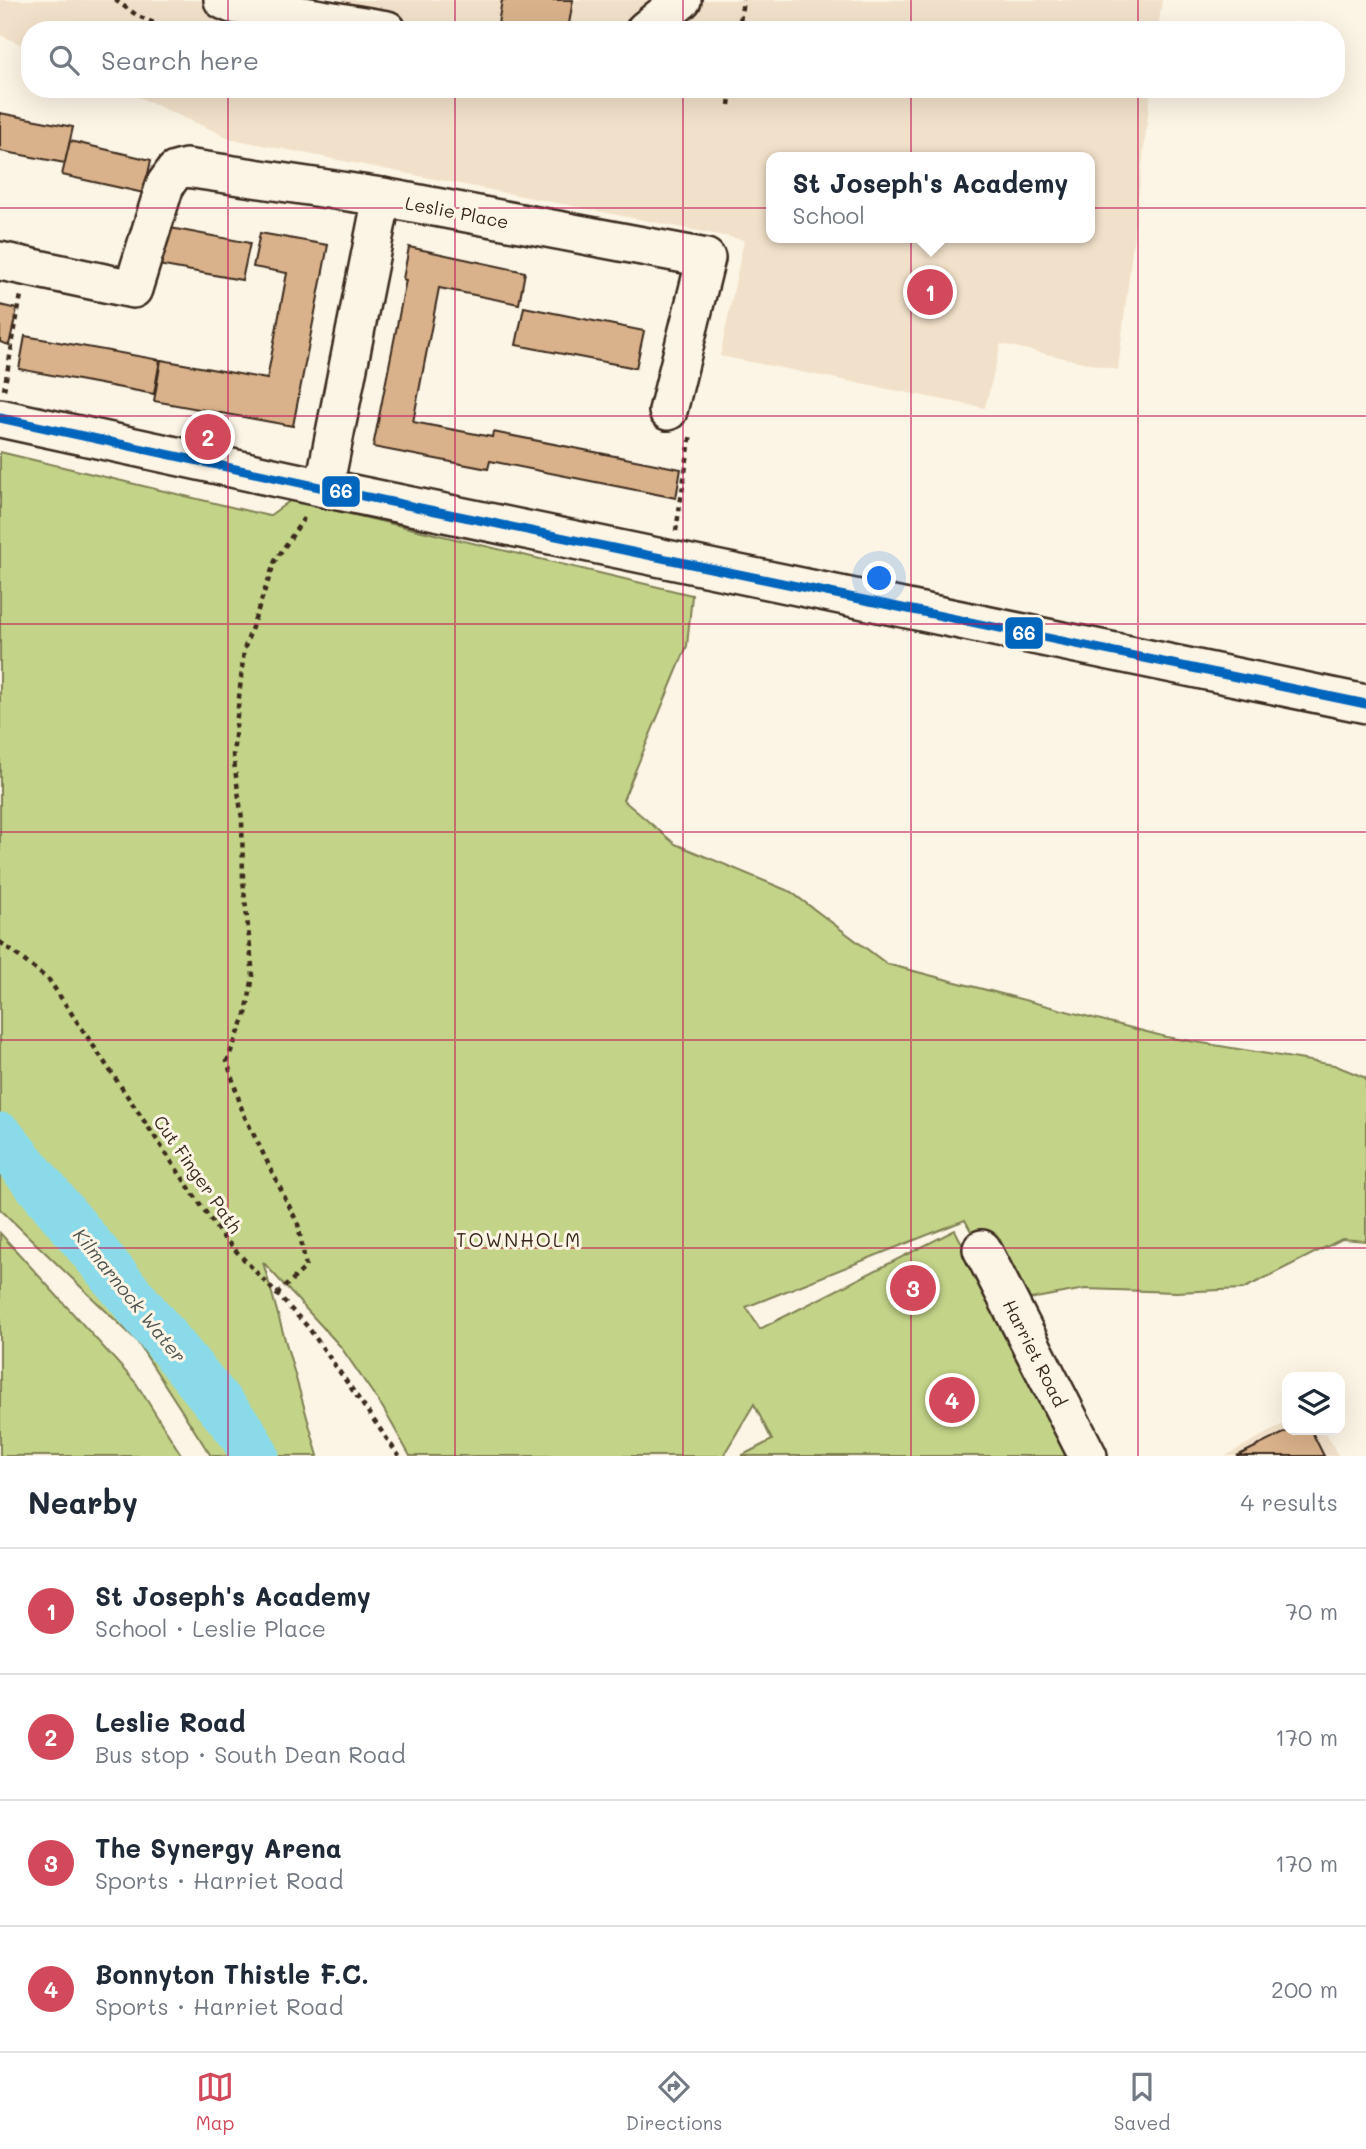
<!DOCTYPE html>
<html lang="en">
<head>
<meta charset="utf-8">
<style>
	:root { --surface:#fff; --page:#f2f2f3; --text:#1f2937; --muted:#747a83; --line:#e0e1e3; --accent:#d1495b }
	body { margin:0; font-family:Mali,sans-serif; background:var(--page); color:var(--text) }
	.controls { position:absolute; right:21px; bottom:21px; display:grid; overflow:hidden; border-radius:14px; box-shadow:0 7px 28px #0002 }
	.controls button { width:63px; height:63px; display:grid; place-items:center; padding:0; border:0; border-bottom:2px solid var(--line); background:var(--surface); color:var(--text); font:35px sans-serif }
	.you { position:absolute; left:880px; top:579px; width:24px; height:24px; margin:-18px; border:5px solid #fff; border-radius:50%; background:#1a73e8; box-shadow:0 0 0 10px #1a73e833 }
	.badge { display:grid; place-items:center; width:46px; height:46px; border-radius:50%; background:var(--accent); color:#fff; font-size:23px; font-weight:700 }
	.pin { position:absolute; translate:-50% -50%; border:4px solid #fff; box-shadow:0 2px 7px #0006 }
	.popup { position:absolute; left:766px; top:152px; width:329px; height:91px; box-sizing:border-box; display:grid; place-content:center; border-radius:14px; background:var(--surface); filter:drop-shadow(0 2px 5px #0005); font-size:23px; white-space:nowrap; color:var(--muted) }
	.popup b { font-size:26px; color:var(--text) }
	.popup::after { content:''; position:absolute; left:50%; top:100%; margin-left:-14px; border:14px solid transparent; border-top-color:var(--surface) }
	.list { margin:0; padding:0; list-style:none }
	h2 { display:flex; justify-content:space-between; align-items:center; height:91px; margin:0; padding:0 28px; font-size:30px }
	h2 small { font-size:23px; font-weight:400; color:var(--muted) }
	.list li { display:grid; grid-template-columns:46px 1fr auto; gap:21px; align-items:center; box-sizing:border-box; height:126px; padding:0 28px; border-top:2px solid var(--line) }
	.list b { display:block; font-size:26px; white-space:nowrap }
	.list p { margin:0; font-size:23px; white-space:nowrap; color:var(--muted) }
	.list em { font-size:23px; font-style:normal; color:var(--muted) }
	.icon { flex:none; width:38px; height:38px; fill:none; stroke:currentColor; stroke-width:2; stroke-linecap:round; stroke-linejoin:round }
	.map { position:relative; flex:none; width:1366px; height:1456px; overflow:hidden }
	.search { position:absolute; background:var(--surface); box-shadow:0 7px 28px #0002; left:21px; right:21px; top:21px; height:77px; display:flex; align-items:center; gap:18px; box-sizing:border-box; padding:0 24px; border-radius:28px; color:var(--muted); font-size:26px }
	.sheet { height:595px; background:var(--surface) }
	nav { display:flex; justify-content:space-around; align-items:center; box-sizing:border-box; height:98px; border-top:2px solid var(--line); background:var(--surface); font-size:19px; color:var(--muted) }
	nav a { display:grid; justify-items:center; gap:4px }
	nav .on { color:var(--accent) }
	.map>svg:first-child { display:block }
	.built { fill:#f2e1ca; fill-rule:evenodd }
	.green { fill:#c3d488; stroke:#7f7f53; stroke-width:2 }
	.lines { fill:none; stroke-linecap:round; stroke-linejoin:round }
	.river { stroke:#8bdae9; stroke-width:49 }
	.building { fill:#d9b28b; stroke:#3b2a1e; stroke-width:2 }
	.minor-casing { stroke:#3b2a1e; stroke-width:42 }
	.path { stroke:#3b2a1e; stroke-width:4.5; stroke-dasharray:5 5; stroke-linecap:butt }
	.minor { stroke:#fcf5e5; stroke-width:37 }
	.bus-1-casing { stroke:#fcf5e5; stroke-width:14 }
	.bus-1 { stroke:#0065bd; stroke-width:9 }
	.grid { fill:none; stroke:#c2185b; stroke-width:2; stroke-opacity:0.55 }
	.labels { text-anchor:middle; dominant-baseline:central; stroke-width:6; stroke-linejoin:round; paint-order:stroke }
	.street-label { font-size:18px; fill:#3b2a1e; stroke:#fcf5e5 }
	.neighbourhood-label { font-size:19px; letter-spacing:2px; fill:#3b2a1e; stroke:#fcf5e5 }
	.water-label { font-size:19px; font-style:italic; fill:#4f5651; stroke:#fcf5e5 }
	.line-badge { stroke:#fcf5e5; stroke-width:2.5 }
	.badge-label { font-size:19px; text-anchor:middle; font-weight:bold; fill:#fff }
</style>
</head>
<body>
<div class="map">
<svg width="1366" height="1456" viewBox="0 0 1366 1456">
	<rect width="100%" height="100%" fill="#fcf5e5"/>
	<filter id="ink" filterUnits="userSpaceOnUse"><feTurbulence type="fractalNoise" baseFrequency=".0143" numOctaves="2"/><feDisplacementMap in="SourceGraphic" scale="14" xChannelSelector="R" yChannelSelector="G"/><feConvolveMatrix kernelMatrix="1 2 1 2 8 2 1 2 1" color-interpolation-filters="sRGB"/></filter>
	<g filter="url(#ink)">
		<!-- built -->
		<g class="built">
			<polygon points="0,0 1162,0 1158,30 30,30 30,49 0,35"/>
			<path d="M120,89h1031l-33,281 -117,-26 -16,64 -265,-52 24,-116 -512,-101zM1089,157v81h-318v-81z"/>
			<polygon points="1287,1422 1287,1430 1325,1430 1338,1456 1225,1456"/>
		</g>
		<!-- green -->
		<g class="green">
			<polygon points="0,452 269,516 291,500 692,595 687,646 623,800 675,844 791,892 887,964 1166,1037 1334,1065 1366,1078 1366,1241 1342,1239 1243,1289 1176,1292 1085,1289 1009,1303 965,1220 746,1307 760,1329 955,1230 1071,1456 741,1456 772,1440 754,1404 723,1456 410,1456 383,1408 340,1346 263,1262 318,1456 211,1456 136,1340 0,1209"/>
			<polygon points="0,1233 136,1383 182,1456 0,1456"/>
		</g>
		<g class="lines">
			<!-- river -->
			<polyline class="river" points="0,1137 242,1432 255,1456"/>
		</g>
		<!-- building -->
		<g class="building">
			<polygon points="502,0 573,0 568,30 497,30"/>
			<polygon points="0,113 73,127 65,163 0,151"/>
			<polygon points="70,141 151,160 144,193 62,175"/>
			<polygon points="165,227 250,243 242,280 158,265"/>
			<polygon points="260,233 328,245 293,426 154,401 161,360 267,379 287,273 253,267"/>
			<polygon points="409,247 525,272 519,304 439,288 413,422 492,437 493,432 681,469 676,498 490,461 488,469 373,447 406,280 403,279"/>
			<polygon points="0,305 17,309 9,345 0,342"/>
			<polygon points="524,307 644,331 636,368 516,345"/>
			<polygon points="25,336 160,360 154,394 19,369"/>
			<polygon points="1290,1430 1311,1430 1324,1456 1237,1456"/>
		</g>
		<g class="lines">
			<!-- minor casing -->
			<g class="minor-casing">
				<g id="minor">
					<polyline points="223,0 232,4 387,30"/>
					<polyline points="645,30 682,0"/>
					<polyline points="0,261 133,289 165,185 175,171 186,168 382,197 706,258 668,411"/>
					<polyline points="0,418 324,488 1366,704"/>
					<polyline points="324,488 382,197"/>
					<polyline points="982,1249 1088,1456"/>
				</g>
			</g>
			<!-- path -->
			<g class="path">
				<polyline points="115,0 138,16 170,30"/>
				<polyline points="739,30 743,0"/>
				<polyline points="729,105 731,89"/>
				<polyline points="4,390 21,295"/>
				<polyline points="676,531 691,433"/>
				<polyline points="0,942 49,980 221,1235 308,1327 399,1456"/>
				<polyline points="277,1294 306,1267 298,1224 243,1113 227,1061 246,1014 253,976 243,880 242,819 233,755 244,650 275,561 306,515"/>
			</g>
			<!-- minor -->
			<use href="#minor" class="minor"/>
			<!-- bus-1 casing -->
			<g class="bus-1-casing">
				<polyline id="bus-1" points="0,418 324,488 1366,704"/>
			</g>
			<!-- bus-1 -->
			<use href="#bus-1" class="bus-1"/>
		</g>
	</g>
	<!-- grid -->
	<path class="grid" d="M228,0v30M455,0v30M683,0v30M911,0v30M1138,0v30M228,89v1367M455,89v1367M683,89v1367M911,89v1367M1138,89v1367M0,208h1366M0,416h1366M0,624h1366M0,832h1366M0,1040h1366M0,1248h1366"/>
	<g class="labels">
		<!-- street labels -->
		<g class="street-label">
			<text transform="translate(457 212) rotate(11)">Leslie Place</text>
			<text transform="translate(198 1174) rotate(55)">Cut Finger Path</text>
			<text transform="translate(1035 1353) rotate(63)">Harriet Road</text>
		</g>
		<!-- neighbourhood labels -->
		<g class="neighbourhood-label">
			<text x="519" y="1239">TOWNHOLM</text>
		</g>
		<!-- water labels -->
		<g class="water-label">
			<text transform="translate(130 1295) rotate(51)">Kilmarnock Water</text>
		</g>
	</g>
	<g class="line-badge">
		<rect x="321" y="475" width="40" height="33" rx="7" fill="#0065bd"/>
		<rect x="1004" y="616" width="40" height="34" rx="7" fill="#0065bd"/>
	</g>
	<g class="badge-label">
		<text x="341" y="498">66</text>
		<text x="1024" y="640">66</text>
	</g>
</svg>
<div class="controls">
<button><svg class="icon" aria-label="layers" viewBox="0 0 24 24"><path d="M12 4l9 5-9 5-9-5zM3 14l9 5 9-5"/></svg></button>
</div>
<div class="you"></div>
<div class="pin badge" style="left:930px;top:292px">1</div>
<div class="popup"><b>St Joseph's Academy</b>School</div>
<div class="pin badge" style="left:208px;top:437px">2</div>
<div class="pin badge" style="left:913px;top:1288px">3</div>
<div class="pin badge" style="left:952px;top:1400px">4</div>
<div class="search"><svg class="icon" aria-label="search" viewBox="0 0 24 24"><circle cx="10" cy="10" r="6"/><path d="M15 15l6 6"/></svg>Search here</div>
</div>
<section class="sheet">
<h2>Nearby<small>4 results</small></h2>
<ul class="list">
<li><span class="badge">1</span><div><b>St Joseph's Academy</b><p>School · Leslie Place</p></div><em>70 m</em></li>
<li><span class="badge">2</span><div><b>Leslie Road</b><p>Bus stop · South Dean Road</p></div><em>170 m</em></li>
<li><span class="badge">3</span><div><b>The Synergy Arena</b><p>Sports · Harriet Road</p></div><em>170 m</em></li>
<li><span class="badge">4</span><div><b>Bonnyton Thistle F.C.</b><p>Sports · Harriet Road</p></div><em>200 m</em></li>
</ul>
</section>
<nav>
<a class="on"><svg class="icon" aria-label="map" viewBox="0 0 24 24"><path d="M3 6l6-2 6 2 6-2v14l-6 2-6-2-6 2zM9 4v14M15 6v14"/></svg>Map</a>
<a><svg class="icon" aria-label="directions" viewBox="0 0 24 24"><path d="M12 3l9 9-9 9-9-9zM9 14v-3h6M13 9l2 2-2 2"/></svg>Directions</a>
<a><svg class="icon" aria-label="saved" viewBox="0 0 24 24"><path d="M7 4h10v16l-5-4-5 4z"/></svg>Saved</a>
</nav>
</body>
</html>
